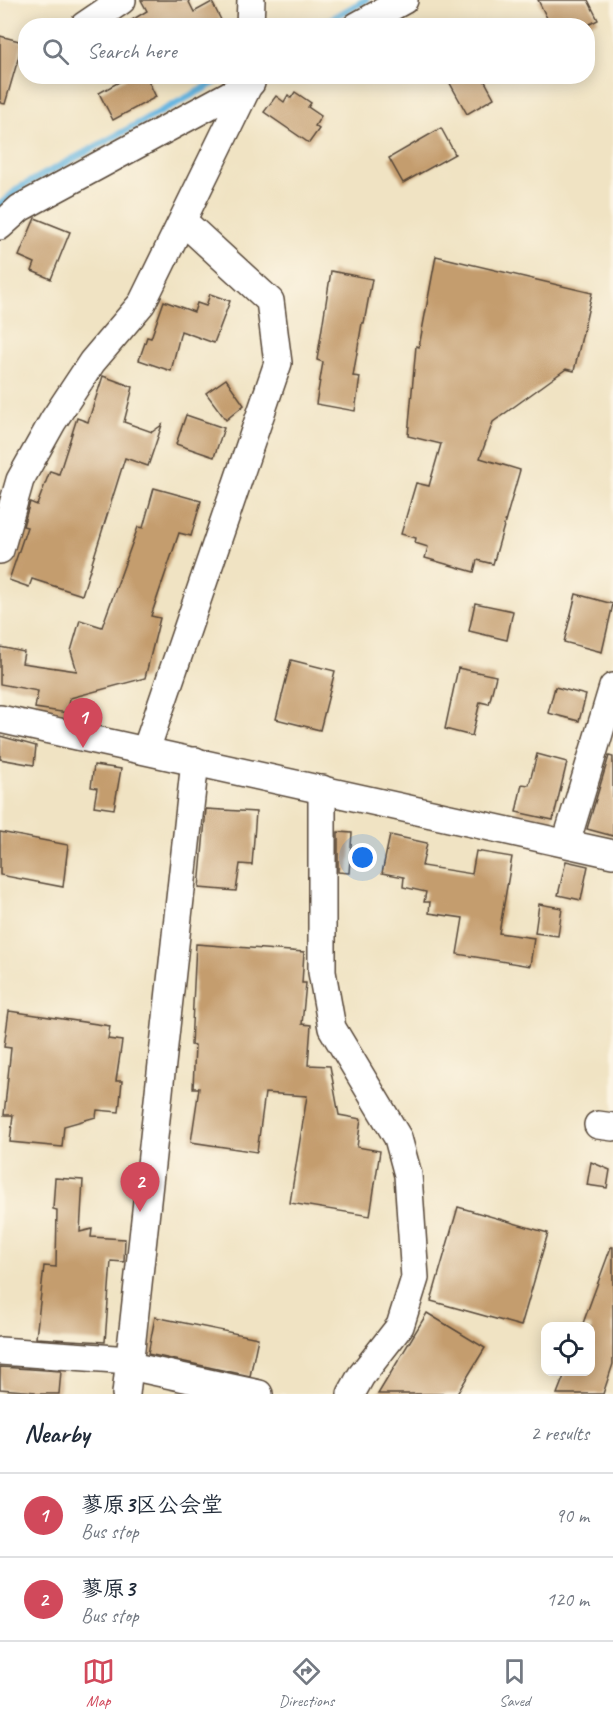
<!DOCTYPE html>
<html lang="en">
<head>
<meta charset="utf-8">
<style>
	:root { --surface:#fff; --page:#f2f2f3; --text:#1f2937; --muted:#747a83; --line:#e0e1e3; --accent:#d1495b }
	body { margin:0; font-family:Caveat,"Klee One",sans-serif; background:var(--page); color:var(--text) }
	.controls { position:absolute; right:18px; bottom:18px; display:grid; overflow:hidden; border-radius:12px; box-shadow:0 3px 15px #0003 }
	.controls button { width:54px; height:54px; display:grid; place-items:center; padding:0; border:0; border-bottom:2px solid var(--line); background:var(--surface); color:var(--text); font:30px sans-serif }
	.you { position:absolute; left:363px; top:858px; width:21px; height:21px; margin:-15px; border:4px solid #fff; border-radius:50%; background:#1a73e8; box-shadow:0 0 0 9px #1a73e833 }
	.badge { display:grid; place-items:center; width:39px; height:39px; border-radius:50%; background:var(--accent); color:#fff; font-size:20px; font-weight:700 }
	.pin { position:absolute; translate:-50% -50px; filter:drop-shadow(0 2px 3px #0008) }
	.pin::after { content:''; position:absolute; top:32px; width:21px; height:18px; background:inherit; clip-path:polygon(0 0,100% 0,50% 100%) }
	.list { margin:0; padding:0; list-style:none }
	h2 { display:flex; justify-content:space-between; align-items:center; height:78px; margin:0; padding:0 24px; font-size:26px }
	h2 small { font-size:20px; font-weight:400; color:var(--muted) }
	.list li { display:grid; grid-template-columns:39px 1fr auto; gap:18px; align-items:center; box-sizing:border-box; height:84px; padding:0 24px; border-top:2px solid var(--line) }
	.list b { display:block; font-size:22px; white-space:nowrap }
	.list p { margin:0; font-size:20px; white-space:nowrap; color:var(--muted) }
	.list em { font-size:20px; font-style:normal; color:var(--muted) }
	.icon { flex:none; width:33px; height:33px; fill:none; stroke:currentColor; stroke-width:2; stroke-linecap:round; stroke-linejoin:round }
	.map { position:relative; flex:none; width:613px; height:1394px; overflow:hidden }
	.search { position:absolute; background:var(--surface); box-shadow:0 3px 15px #0003; left:18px; right:18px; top:18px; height:66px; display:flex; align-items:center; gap:15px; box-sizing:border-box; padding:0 21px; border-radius:24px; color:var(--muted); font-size:22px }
	.sheet { height:246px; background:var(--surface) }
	nav { display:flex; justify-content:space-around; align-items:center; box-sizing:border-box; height:84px; border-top:2px solid var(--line); background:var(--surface); font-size:16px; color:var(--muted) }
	nav a { display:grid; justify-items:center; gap:3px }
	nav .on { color:var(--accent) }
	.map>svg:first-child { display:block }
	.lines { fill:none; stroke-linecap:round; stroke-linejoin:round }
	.stream { stroke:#66b6e1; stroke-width:7 }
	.building { fill:#c49d6e }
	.minor-casing { stroke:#564637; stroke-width:30 }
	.minor { stroke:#fff; stroke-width:27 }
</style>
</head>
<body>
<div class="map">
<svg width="613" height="1394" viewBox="0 0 613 1394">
	<rect width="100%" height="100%" fill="#fcf5e5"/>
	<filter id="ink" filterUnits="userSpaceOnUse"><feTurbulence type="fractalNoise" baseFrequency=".0167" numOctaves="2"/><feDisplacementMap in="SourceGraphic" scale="12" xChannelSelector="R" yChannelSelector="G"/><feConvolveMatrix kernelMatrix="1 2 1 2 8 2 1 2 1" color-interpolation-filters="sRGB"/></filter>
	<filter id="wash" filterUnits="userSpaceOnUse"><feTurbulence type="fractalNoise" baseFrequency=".008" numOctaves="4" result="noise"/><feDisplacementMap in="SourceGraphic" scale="24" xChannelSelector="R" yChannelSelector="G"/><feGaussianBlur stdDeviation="1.35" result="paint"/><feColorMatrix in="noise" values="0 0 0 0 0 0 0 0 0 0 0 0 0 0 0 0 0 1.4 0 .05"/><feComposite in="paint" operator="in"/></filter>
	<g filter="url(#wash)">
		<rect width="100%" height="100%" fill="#f0e3c3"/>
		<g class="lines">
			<!-- stream -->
			<g class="stream">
				<polyline points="318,26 366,0"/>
				<polyline points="0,205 19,188 227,76"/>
			</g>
		</g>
		<g id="blocks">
			<!-- building -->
			<g class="building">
				<polygon points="141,0 188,0 194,12 212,2 224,26 122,26 147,11"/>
				<polygon points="538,0 588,0 598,20 586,26 551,26"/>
				<polygon points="0,36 23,42 5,104 0,103"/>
				<polygon points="130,76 146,76 156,97 113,120 99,93"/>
				<polygon points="446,76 482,76 494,98 467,114"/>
				<polygon points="295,92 311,103 308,107 321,116 315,126 319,129 309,143 264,112 276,96 284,102 288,95 291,98"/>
				<polygon points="441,128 455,154 403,183 389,158"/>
				<polygon points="35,218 70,232 51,279 32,271 35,263 19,256"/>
				<polygon points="436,256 592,293 574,371 566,369 493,422 480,458 520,470 493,564 477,560 474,572 425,558 428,547 415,543 416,538 401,534 416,483 429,486 441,444 408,436 416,346 419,347"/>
				<polygon points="331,271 372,279 364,323 362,323 353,376 360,377 355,411 316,404 323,362 317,360"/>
				<polygon points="210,294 230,301 214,343 181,331 171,371 139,360 147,337 151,338 164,301 194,312 197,303 206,306"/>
				<polygon points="103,376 133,387 124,422 152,432 162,425 148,466 125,458 82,595 32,579 29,587 9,580 27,527 23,526 30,502 37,505 50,471 59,474 77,418 88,422"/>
				<polygon points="226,379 244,405 226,420 206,393"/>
				<polygon points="186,415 224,428 214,457 176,444"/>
				<polygon points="154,488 201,501 191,536 179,533 151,616 160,618 145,678 70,698 68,713 35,708 38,691 0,684 0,647 24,652 22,663 77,671 71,651 80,620 102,627 138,527 143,528"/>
				<polygon points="576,594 613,604 602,652 564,642"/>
				<polygon points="475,603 513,611 507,640 469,631"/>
				<polygon points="291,660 335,671 320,730 276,719"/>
				<polygon points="458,668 496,676 489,704 480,702 472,736 445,729"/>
				<polygon points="555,687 586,695 579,721 548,713"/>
				<polygon points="0,736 36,746 34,765 0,759"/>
				<polygon points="537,754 567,762 553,820 516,812 522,784 529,785"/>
				<polygon points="609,756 613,757 613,836 587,829"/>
				<polygon points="94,765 121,769 114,809 94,806 97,788 91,787"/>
				<polygon points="206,809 256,812 252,865 240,864 236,891 199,888"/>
				<polygon points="0,832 68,845 63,887 0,875"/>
				<polygon points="338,832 352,833 349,873 338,872"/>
				<polygon points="390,835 427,843 422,866 472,874 476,851 512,857 499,933 534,938 530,966 457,954 463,918 429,913 430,902 424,902 426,892 403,887 404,877 382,873"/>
				<polygon points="566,861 588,866 581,900 558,895"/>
				<polygon points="539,904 562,908 558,936 535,933"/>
				<polygon points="196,944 304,952 302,983 306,983 302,1024 311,1025 308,1065 330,1066 339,1115 361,1119 357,1147 380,1151 370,1216 290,1203 307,1096 265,1093 257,1152 191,1142 199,1088 193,1088 195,1046 191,1045"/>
				<polygon points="9,1011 110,1026 108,1039 122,1041 116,1081 122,1081 119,1112 97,1110 96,1117 64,1126 62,1147 10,1142 13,1115 4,1115 11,1048 4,1047"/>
				<polygon points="591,1162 610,1170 607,1188 587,1185"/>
				<polygon points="55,1178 83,1180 80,1232 92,1229 91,1237 125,1239 124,1262 111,1261 105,1342 36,1338 44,1266 56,1267 57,1210 53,1209"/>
				<polygon points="458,1207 548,1233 521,1326 431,1301"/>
				<polygon points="611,1247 613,1247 613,1364 603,1394 557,1394 566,1371 591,1371 591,1326 582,1326"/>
				<polygon points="427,1313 485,1348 457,1394 378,1394"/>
				<polygon points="155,1317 258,1338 250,1376 148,1354"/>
				<polygon points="0,1367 61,1371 59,1394 35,1394 35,1392 0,1389"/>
			</g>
		</g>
	</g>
	<g filter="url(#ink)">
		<use href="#blocks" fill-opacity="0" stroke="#564637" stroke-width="1.5"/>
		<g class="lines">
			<!-- minor casing -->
			<g class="minor-casing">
				<g id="minor">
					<polyline points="84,26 122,0"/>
					<polyline points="250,26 251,0"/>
					<polyline points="357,26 404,0"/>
					<polyline points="0,226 20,208 251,83"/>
					<polyline points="0,550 20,480 53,421 92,362 142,303 249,84 249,76"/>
					<polyline points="0,719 613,854"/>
					<polyline points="146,750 278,363 270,301 183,221"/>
					<polyline points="322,789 322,972 332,1028 398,1138 408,1175 415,1278 400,1326 361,1376 351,1394"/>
					<polyline points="566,843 613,687"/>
					<polyline points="598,1125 613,1127"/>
					<polyline points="0,1351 130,1360"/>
					<polyline points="130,1366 259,1394"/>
					<polyline points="126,1394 195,761"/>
				</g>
			</g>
			<!-- minor -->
			<use href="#minor" class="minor"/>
		</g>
	</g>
</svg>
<div class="controls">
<button><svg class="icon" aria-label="locate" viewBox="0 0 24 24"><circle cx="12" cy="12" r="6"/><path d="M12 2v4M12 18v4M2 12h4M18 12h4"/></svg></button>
</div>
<div class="you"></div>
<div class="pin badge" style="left:83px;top:748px">1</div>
<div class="pin badge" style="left:140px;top:1212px">2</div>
<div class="search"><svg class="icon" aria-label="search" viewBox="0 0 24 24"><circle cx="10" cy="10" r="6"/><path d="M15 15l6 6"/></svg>Search here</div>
</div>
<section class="sheet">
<h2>Nearby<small>2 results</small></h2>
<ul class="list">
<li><span class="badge">1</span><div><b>蓼原3区公会堂</b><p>Bus stop</p></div><em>90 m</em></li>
<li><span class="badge">2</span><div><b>蓼原3</b><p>Bus stop</p></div><em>120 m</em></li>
</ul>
</section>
<nav>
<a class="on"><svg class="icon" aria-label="map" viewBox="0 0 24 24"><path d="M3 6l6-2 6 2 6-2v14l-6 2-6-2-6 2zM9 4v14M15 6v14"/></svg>Map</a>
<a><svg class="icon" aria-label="directions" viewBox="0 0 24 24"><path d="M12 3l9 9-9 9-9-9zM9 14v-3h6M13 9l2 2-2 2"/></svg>Directions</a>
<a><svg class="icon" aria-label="saved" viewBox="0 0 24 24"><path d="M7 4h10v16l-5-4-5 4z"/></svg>Saved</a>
</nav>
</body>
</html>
